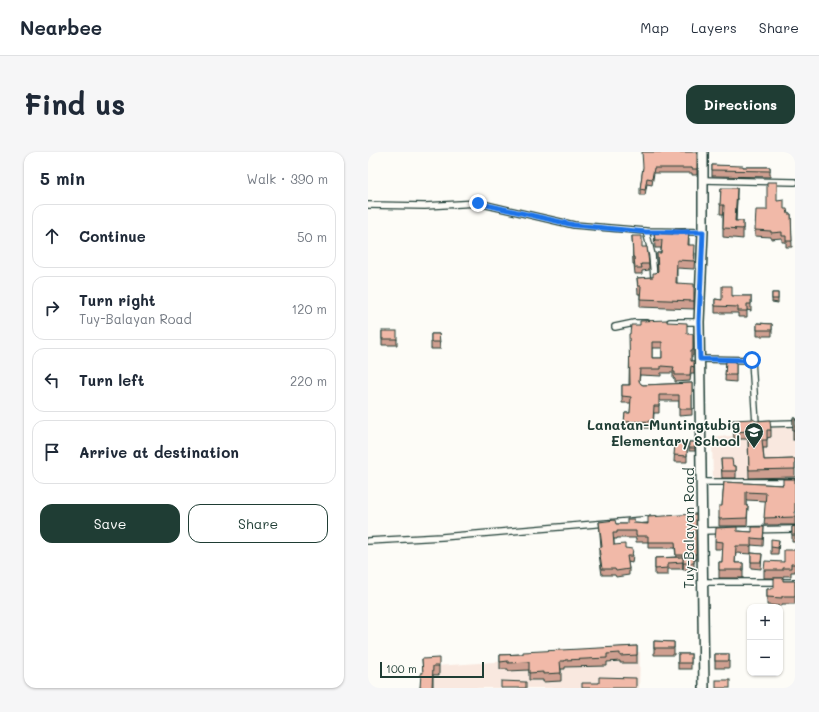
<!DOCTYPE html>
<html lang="en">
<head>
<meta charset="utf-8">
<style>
	:root { --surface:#fff; --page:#f6f6f7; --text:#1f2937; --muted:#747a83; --line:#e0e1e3; --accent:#1f3d34 }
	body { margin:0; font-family:Mali,sans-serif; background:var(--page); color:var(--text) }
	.controls { position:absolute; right:12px; bottom:12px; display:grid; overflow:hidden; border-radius:8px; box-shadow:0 1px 3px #0004 }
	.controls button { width:36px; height:36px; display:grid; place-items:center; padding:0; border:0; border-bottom:1px solid var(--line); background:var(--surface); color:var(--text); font:20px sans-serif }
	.scale { position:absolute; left:12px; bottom:10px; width:104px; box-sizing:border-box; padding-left:4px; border:2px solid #1f3d34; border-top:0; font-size:11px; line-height:14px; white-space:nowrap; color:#1f3d34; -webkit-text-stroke:3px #fdfcf7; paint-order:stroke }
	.stop { position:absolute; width:12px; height:12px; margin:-9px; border:3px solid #1a73e8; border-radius:50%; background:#fff }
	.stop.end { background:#1a73e8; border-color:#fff; box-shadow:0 1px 4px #0008 }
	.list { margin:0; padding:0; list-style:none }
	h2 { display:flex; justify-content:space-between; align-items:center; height:52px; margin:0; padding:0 16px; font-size:17px }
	h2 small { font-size:13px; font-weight:400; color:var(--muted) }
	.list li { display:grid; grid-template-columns:26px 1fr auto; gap:12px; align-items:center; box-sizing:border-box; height:64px; margin:0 8px 8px; padding:0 8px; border:1px solid var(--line); border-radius:12px }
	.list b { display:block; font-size:15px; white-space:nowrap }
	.list p { margin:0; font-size:13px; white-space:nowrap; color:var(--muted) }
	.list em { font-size:13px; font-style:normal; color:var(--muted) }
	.actions { display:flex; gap:8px; padding:12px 16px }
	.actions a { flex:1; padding:9px 0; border:1px solid var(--accent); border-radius:12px; text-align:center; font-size:14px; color:var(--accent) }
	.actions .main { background:var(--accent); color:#fff }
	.icon { flex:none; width:22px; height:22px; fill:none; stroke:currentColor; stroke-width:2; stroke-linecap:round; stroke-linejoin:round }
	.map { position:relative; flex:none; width:427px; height:536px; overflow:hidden; border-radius:12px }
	header { display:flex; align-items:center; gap:24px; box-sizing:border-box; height:56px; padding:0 20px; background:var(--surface); border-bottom:1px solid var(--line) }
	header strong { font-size:19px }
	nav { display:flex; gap:22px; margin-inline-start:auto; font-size:14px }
	.intro { display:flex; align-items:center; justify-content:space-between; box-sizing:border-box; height:96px; padding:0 24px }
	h1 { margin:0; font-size:28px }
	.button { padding:10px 18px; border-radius:12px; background:var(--accent); color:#fff; font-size:14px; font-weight:700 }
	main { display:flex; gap:24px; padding:0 24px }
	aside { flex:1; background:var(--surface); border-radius:12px; box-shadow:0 1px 3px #0004 }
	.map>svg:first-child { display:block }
	.built { fill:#f9e8df }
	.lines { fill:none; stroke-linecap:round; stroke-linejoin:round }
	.street-casing { stroke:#1f3d34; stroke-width:8 }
	.primary-casing { stroke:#1f3d34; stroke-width:12 }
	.street { stroke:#fdfcf7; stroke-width:5.5 }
	.primary { stroke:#fdfcf7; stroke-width:9 }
	.wall { fill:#cf9f90; stroke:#1f3d34; fill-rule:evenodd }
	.shaded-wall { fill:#a98276; stroke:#1f3d34 }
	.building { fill:#f1b9a8; stroke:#1f3d34; fill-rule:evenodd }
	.route { stroke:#1a73e8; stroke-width:5 }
	.labels { text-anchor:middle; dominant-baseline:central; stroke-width:3; stroke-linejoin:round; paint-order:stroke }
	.poi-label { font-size:14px; font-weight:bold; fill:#1f3d34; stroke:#fdfcf7; text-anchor:end }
	.street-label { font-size:14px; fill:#1f3d34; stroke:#fdfcf7 }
</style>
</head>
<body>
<header>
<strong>Nearbee</strong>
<nav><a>Map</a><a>Layers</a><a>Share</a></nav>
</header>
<div class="intro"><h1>Find us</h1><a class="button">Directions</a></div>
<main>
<aside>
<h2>5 min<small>Walk · 390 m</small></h2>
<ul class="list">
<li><svg class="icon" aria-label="ahead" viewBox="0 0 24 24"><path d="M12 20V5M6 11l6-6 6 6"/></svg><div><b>Continue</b></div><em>50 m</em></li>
<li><svg class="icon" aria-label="right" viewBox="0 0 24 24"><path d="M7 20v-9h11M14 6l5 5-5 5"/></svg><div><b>Turn right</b><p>Tuy-Balayan Road</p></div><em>120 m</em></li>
<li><svg class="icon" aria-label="left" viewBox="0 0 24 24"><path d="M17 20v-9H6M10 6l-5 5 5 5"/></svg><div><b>Turn left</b></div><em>220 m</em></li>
<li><svg class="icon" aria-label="arrive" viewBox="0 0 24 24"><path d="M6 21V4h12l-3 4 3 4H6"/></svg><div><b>Arrive at destination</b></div></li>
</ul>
<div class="actions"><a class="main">Save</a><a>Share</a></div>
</aside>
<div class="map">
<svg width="427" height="536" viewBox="0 0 427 536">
	<rect width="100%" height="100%" fill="#fdfcf7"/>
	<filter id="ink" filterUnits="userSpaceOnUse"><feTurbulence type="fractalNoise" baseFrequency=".025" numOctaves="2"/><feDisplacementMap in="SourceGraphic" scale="8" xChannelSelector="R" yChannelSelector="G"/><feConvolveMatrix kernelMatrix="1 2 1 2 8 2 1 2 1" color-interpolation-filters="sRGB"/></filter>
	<g filter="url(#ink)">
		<!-- built -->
		<g class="built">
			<polygon points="427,275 427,327 345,330 344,285 364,284 364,276"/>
			<polygon points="272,500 271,536 54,536 54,515"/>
		</g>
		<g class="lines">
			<!-- street casing -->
			<g class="street-casing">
				<g id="street">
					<polyline points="335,28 427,30"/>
					<polyline points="0,53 57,54 110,51 206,73 278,79 335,80"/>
					<polyline points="278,79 284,103 286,125"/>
					<polyline points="302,170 331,170"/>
					<polyline points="247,175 266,171 279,171"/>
					<polyline points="332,207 384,208 388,272 427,271"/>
					<polyline points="333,330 427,330"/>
					<polyline points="334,379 427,377"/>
					<polyline points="0,389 74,385 287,367"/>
					<polyline points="334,430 427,430"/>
				</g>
			</g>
			<!-- primary casing -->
			<g class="primary-casing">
				<polyline id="primary" points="335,0 335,80 331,170 336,536"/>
			</g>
			<!-- street -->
			<use href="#street" class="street"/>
			<!-- primary -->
			<use href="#primary" class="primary"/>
		</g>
		<!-- wall -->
		<g class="wall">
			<polygon points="329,0 329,23 324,23 324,21 286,21 284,33 279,32 277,43 272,43 272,37 275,16"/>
			<polygon points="344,13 375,15 402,15 402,25 344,24"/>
			<polygon points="353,36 369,46 368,69 375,69 375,87 355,85 355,62 352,62"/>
			<polygon points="409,49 420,62 423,62 424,95 418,95 418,90 414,90 414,86 403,87 403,85 387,84 387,78 399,58"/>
			<polygon points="286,81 321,86 321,93 327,101 326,117 309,116 309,131 326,140 326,157 272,155 272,142 270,142 269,126 285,125 289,119 289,101 293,101 293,96 287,96"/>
			<polygon points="264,84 274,95 281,112 281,118 274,119 274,122 267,122 266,112 265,112"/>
			<polygon points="404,141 410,141 410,151 404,150"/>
			<polygon points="364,144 383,144 383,159 379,158 379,165 370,165 370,161 347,161 347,147 354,148"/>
			<path d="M299,170l20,12h6v22h-2v5h3v12h-3l-1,8 -15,1v-3l-2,-1v-5h-12v3l-21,-1 -1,7 2,2 2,1 49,-2v32l-13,1v-15h-20v12h-5l-1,15h-29l1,-15h5l1,-10h-9v-18h7l1,-51 10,-9zM284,196h10v10h-10z"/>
			<polygon points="389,171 404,172 404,184 389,184"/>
			<polygon points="14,179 29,187 29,193 14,193"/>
			<polygon points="63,182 71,182 72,197 63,197"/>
			<polygon points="358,209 368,209 368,230 357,229"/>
			<rect x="425" y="266" width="2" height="22"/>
			<polygon points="365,268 403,278 403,285 399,286 399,296 395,296 396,308 427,307 427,325 381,326 380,287 366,287"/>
			<rect x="321" y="290" width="6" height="9"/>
			<polygon points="307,291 319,291 319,310 306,310"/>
			<polygon points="353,307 365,314 368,314 368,326 354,326"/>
			<polygon points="427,327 427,373 396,373 398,349 378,348 378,354 380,354 379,374 351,374 351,367 354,354 356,330 415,333"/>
			<polygon points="328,362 328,408 326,408 326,417 315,418 315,409 315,417 300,417 300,423 287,423 287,406 308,405 307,396 280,396 280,390 268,390 268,386 249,386 249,387 246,387 246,393 257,396 265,403 264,411 260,410 261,417 261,423 248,425 247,423 234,423 231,402 231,396 233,395 231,370 248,372 259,372 266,371 280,372"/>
			<polygon points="427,374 427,390 424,390 424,375"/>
			<polygon points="396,375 395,394 383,393 383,402 368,401 367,411 375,411 375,426 351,426 351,410 354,410 355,397 347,397 347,389 369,379 384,380"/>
			<polygon points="411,388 410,402 403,402 403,395"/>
			<polygon points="427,398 427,420 423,420 423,424 415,424 415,426 396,426 396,418 416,410"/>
			<polygon points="383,401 394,402 393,417 383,416"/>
			<polygon points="415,429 427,429 427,452 414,452 414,454 399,453 399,437 404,437"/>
			<polygon points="286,489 306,490 306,503 286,503"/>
			<polygon points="269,494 269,511 252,511 252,509 239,510 239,514 197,515 197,517 193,517 193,529 175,530 175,528 161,528 161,518 140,519 140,517 132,517 132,503 155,502"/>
			<rect x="310" y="502" width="13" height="15"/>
			<rect x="347" y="502" width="14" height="14"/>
			<polygon points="54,507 71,514 71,523 65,523 65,536 52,536 55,521"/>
		</g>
		<!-- shaded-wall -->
		<polygon class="shaded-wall" points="369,36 369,46 367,79 367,69"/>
		<!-- building -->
		<g class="building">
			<polygon points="274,0 329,0 329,17 324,17 324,16 286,16 284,27 279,26 277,38 272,37 275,15"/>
			<polygon points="344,13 375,14 375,15 402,15 402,19 344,18"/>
			<polygon points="399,30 409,30 409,49 416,48 416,57 419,57 420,62 423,62 424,89 418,89 418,84 414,84 414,80 403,81 403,79 387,78 388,58 399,58"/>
			<polygon points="353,36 369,36 367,69 375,69 375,77 355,76 356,53 352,53"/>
			<polygon points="306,77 321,78 320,93 327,93 326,109 309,108 308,131 326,132 326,149 272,147 273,134 270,134 269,126 285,125 285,121 288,121 290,119 289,101 293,101 294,88 287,88 286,81 305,82"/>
			<polygon points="264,84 274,84 274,95 279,95 281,112 273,112 274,116 267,116 266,105 265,105"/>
			<polygon points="354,134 364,134 364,144 383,144 383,152 379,152 379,159 370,159 370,155 347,154 347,147 354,148"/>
			<rect x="404" y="141" width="6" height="6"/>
			<path d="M299,168v2l20,1v11h6v16h-2v11h3v6l-3,-1 -1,9h-15v-3h-2l1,-5 -13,-1v3h-21l-1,12 2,3 2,1 49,-2v26h-13v-14h-20v11h-5l-1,15 -29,1 1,-9h5l1,-16 -9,-1v-11h8l-1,-51h1l1,-9h9v-4zM284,190h10v16h-10z"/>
			<polygon points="389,171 404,172 404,178 389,178"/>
			<rect x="14" y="179" width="15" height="8"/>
			<polygon points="63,182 71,182 72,190 63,190"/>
			<polygon points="358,209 368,209 368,223 357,223"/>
			<rect x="425" y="266" width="2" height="12"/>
			<polygon points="385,267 388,269 402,268 403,278 399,278 399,288 394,288 396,308 427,307 427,317 381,318 380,279 366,280 365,268"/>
			<rect x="321" y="290" width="6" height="6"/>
			<polygon points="307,291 319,291 319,304 306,303"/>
			<polygon points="353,307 364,307 365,314 368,314 368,319 354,319"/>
			<polygon points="415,327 427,327 427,365 396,366 398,341 378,340 378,354 380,354 379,366 351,367 351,354 354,354 356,330 415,333"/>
			<polygon points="328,362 328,402 326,402 326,411 315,411 315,403 308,403 307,390 280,390 280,384 268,384 268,379 249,379 249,381 245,381 246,393 257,392 257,396 265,397 264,404 259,404 261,417 248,419 247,417 234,417 231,396 234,395 231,370 247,368 248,372 259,372 259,367 266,367 266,371 280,372 280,365"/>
			<polygon points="427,374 427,383 424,383 424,375"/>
			<polygon points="369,375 369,379 384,380 384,375 396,375 395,387 383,386 383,394 368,394 367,411 375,411 375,418 351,418 351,410 354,410 355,390 347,389 348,376"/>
			<polygon points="403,387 411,388 410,396 403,395"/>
			<polygon points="416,398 427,398 427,412 423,412 423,416 415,416 415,418 396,418 397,409 416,410"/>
			<polygon points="383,401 394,402 393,410 383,410"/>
			<polygon points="315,405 315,410 300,411 300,416 287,417 287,406"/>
			<polygon points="406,426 415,426 415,429 427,429 427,444 414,444 414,446 399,445 399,437 404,437 404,436 406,436"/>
			<polygon points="286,489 306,490 306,496 286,496"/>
			<polygon points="269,494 269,503 252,504 252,501 239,502 239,506 197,508 197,509 192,509 193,521 175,522 175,520 161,521 161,510 140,511 140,509 132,510 132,503 155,502 155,500"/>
			<rect x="310" y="502" width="13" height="9"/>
			<rect x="347" y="502" width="14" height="7"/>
			<polygon points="71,506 71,514 65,514 64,536 52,536 53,521 55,521 54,507"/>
			<polygon points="231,525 268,526 268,536 214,536 214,531 231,531"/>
			<rect x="348" y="528" width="14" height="8"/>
			<polygon points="133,529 158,530 158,536 133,536"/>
		</g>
	</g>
	<g class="lines" filter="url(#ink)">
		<!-- route -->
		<polyline class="route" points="110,51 206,73 278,80 335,80 331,170 332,207 384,208"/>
	</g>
	<!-- icons -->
	<defs>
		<g id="school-pin" transform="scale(1)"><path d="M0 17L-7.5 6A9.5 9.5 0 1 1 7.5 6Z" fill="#1f3d34" stroke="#fdfcf7"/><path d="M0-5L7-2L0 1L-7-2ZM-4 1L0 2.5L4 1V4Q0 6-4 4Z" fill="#fff"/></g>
	</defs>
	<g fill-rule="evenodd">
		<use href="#school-pin" x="386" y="280"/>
	</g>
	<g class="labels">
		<!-- poi labels -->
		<g class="poi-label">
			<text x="372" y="272">Lanatan-Muntingtubig<tspan x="372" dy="16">Elementary School</tspan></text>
		</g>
		<!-- street labels -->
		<g class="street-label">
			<text transform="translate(320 376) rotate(-90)">Tuy-Balayan Road</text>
		</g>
	</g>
</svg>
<div class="controls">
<button>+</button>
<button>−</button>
</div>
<div class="scale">100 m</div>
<div class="stop" style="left:384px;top:208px"></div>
<div class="stop end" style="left:110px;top:51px"></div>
</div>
</main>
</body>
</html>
